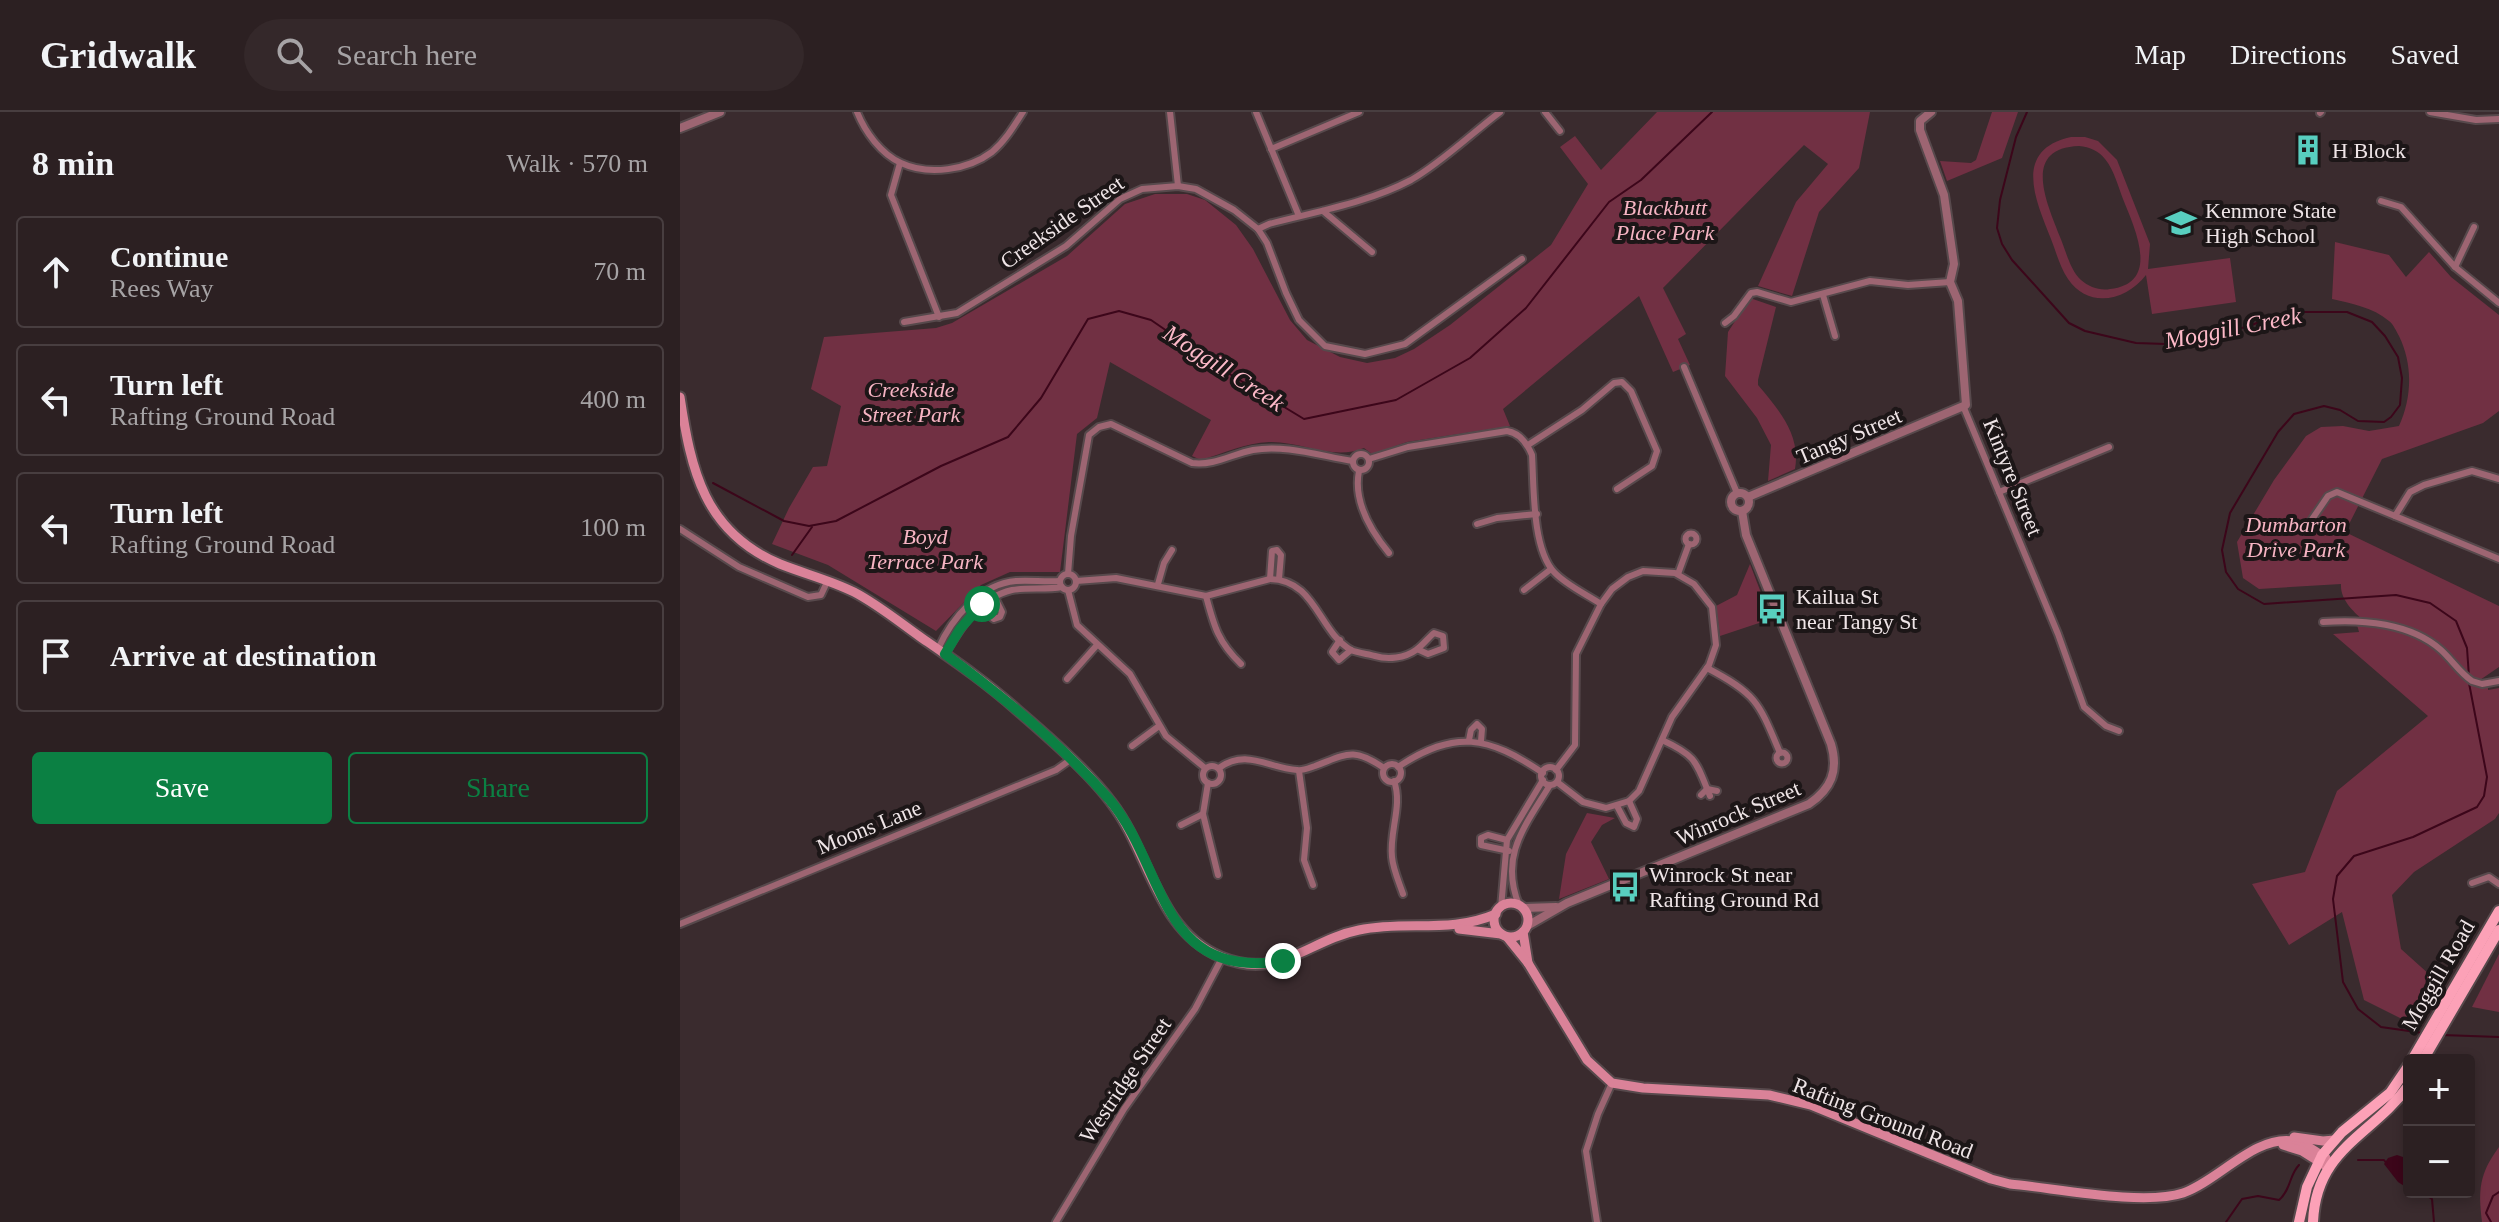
<!DOCTYPE html>
<html lang="en">
<head>
<meta charset="utf-8">
<style>
	:root { --surface:#2c2022; --page:#34282a; --text:#f1f3f6; --muted:#a6a3a5; --line:#483e40; --accent:#0b8043 }
	body { margin:0; font-family:"Times New Roman",serif; background:var(--page); color:var(--text) }
	.controls { position:absolute; right:24px; bottom:24px; display:grid; overflow:hidden; border-radius:8px; box-shadow:0 4px 12px #0003 }
	.controls button { width:72px; height:72px; display:grid; place-items:center; padding:0; border:0; border-bottom:2px solid var(--line); background:var(--surface); color:var(--text); font:40px sans-serif }
	.stop { position:absolute; width:24px; height:24px; margin:-18px; border:6px solid #0b8043; border-radius:50%; background:#fff }
	.stop.end { background:#0b8043; border-color:#fff; box-shadow:0 2px 8px #0008 }
	.list { margin:0; padding:0; list-style:none }
	h2 { display:flex; justify-content:space-between; align-items:center; height:104px; margin:0; padding:0 32px; font-size:34px }
	h2 small { font-size:26px; font-weight:400; color:var(--muted) }
	.list li { display:grid; grid-template-columns:52px 1fr auto; gap:24px; align-items:center; box-sizing:border-box; height:112px; margin:0 16px 16px; padding:0 16px; border:2px solid var(--line); border-radius:8px }
	.list b { display:block; font-size:30px; white-space:nowrap }
	.list p { margin:0; font-size:26px; white-space:nowrap; color:var(--muted) }
	.list em { font-size:26px; font-style:normal; color:var(--muted) }
	.actions { display:flex; gap:16px; padding:24px 32px }
	.actions a { flex:1; padding:18px 0; border:2px solid var(--accent); border-radius:8px; text-align:center; font-size:28px; color:var(--accent) }
	.actions .main { background:var(--accent); color:#fff }
	.icon { flex:none; width:44px; height:44px; fill:none; stroke:currentColor; stroke-width:2; stroke-linecap:round; stroke-linejoin:round }
	.map { position:relative; flex:none; width:1819px; height:1110px; overflow:hidden }
	header { display:flex; align-items:center; gap:48px; box-sizing:border-box; height:112px; padding:0 40px; background:var(--surface); border-bottom:2px solid var(--line) }
	header strong { font-size:38px }
	nav { display:flex; gap:44px; margin-inline-start:auto; font-size:28px }
	.search { width:560px; height:72px; background:var(--page); display:flex; align-items:center; gap:20px; box-sizing:border-box; padding:0 28px; border-radius:44px; color:var(--muted); font-size:30px }
	main { display:flex }
	aside { flex:1; background:var(--surface) }
	.map>svg:first-child { display:block }
	.green { fill:#713043; fill-rule:evenodd }
	.water { fill:#3c061a }
	.lines { fill:none; stroke-linecap:round; stroke-linejoin:round }
	.stream { stroke:#3c061a; stroke-width:2 }
	.minor-casing { stroke:#57494c; stroke-width:10 }
	.tertiary-casing { stroke:#57494c; stroke-width:12 }
	.secondary-casing { stroke:#57494c; stroke-width:13 }
	.primary-casing { stroke:#57494c; stroke-width:14 }
	.minor { stroke:#9d6572; stroke-width:6 }
	.tertiary { stroke:#9d6572; stroke-width:8 }
	.secondary { stroke:#da8298; stroke-width:9 }
	.primary { stroke:#fca1b7; stroke-width:10 }
	.route { stroke:#0b8043; stroke-width:10 }
	.labels { text-anchor:middle; dominant-baseline:central; stroke-width:8; stroke-linejoin:round; paint-order:stroke }
	.poi-label { font-size:22px; fill:#efe5e7; stroke:#1c1617; text-anchor:start }
	.park-label { font-size:22px; font-style:italic; fill:#f7b4c3; stroke:#1c1617 }
	.street-label { font-size:22px; fill:#efe5e7; stroke:#1c1617 }
	.water-label { font-size:24px; font-style:italic; fill:#fdb9c8; stroke:#1c1617 }
</style>
</head>
<body>
<header>
<strong>Gridwalk</strong>
<div class="search"><svg class="icon" aria-label="search" viewBox="0 0 24 24"><circle cx="10" cy="10" r="6"/><path d="M15 15l6 6"/></svg>Search here</div>
<nav><a>Map</a><a>Directions</a><a>Saved</a></nav>
</header>
<main>
<aside>
<h2>8 min<small>Walk · 570 m</small></h2>
<ul class="list">
<li><svg class="icon" aria-label="ahead" viewBox="0 0 24 24"><path d="M12 20V5M6 11l6-6 6 6"/></svg><div><b>Continue</b><p>Rees Way</p></div><em>70 m</em></li>
<li><svg class="icon" aria-label="left" viewBox="0 0 24 24"><path d="M17 20v-9H6M10 6l-5 5 5 5"/></svg><div><b>Turn left</b><p>Rafting Ground Road</p></div><em>400 m</em></li>
<li><svg class="icon" aria-label="left" viewBox="0 0 24 24"><path d="M17 20v-9H6M10 6l-5 5 5 5"/></svg><div><b>Turn left</b><p>Rafting Ground Road</p></div><em>100 m</em></li>
<li><svg class="icon" aria-label="arrive" viewBox="0 0 24 24"><path d="M6 21V4h12l-3 4 3 4H6"/></svg><div><b>Arrive at destination</b></div></li>
</ul>
<div class="actions"><a class="main">Save</a><a>Share</a></div>
</aside>
<div class="map">
<svg width="1819" height="1110" viewBox="0 0 1819 1110">
	<rect width="100%" height="100%" fill="#3a2b2e"/>
	<!-- green -->
	<g class="green">
		<path d="M977,0h213l-11,56 -40,44 -27,84 -34,-10 38,-84 32,-38 -24,-19 -141,143 23,46 -8,5 12,26 -17,7 -34,-76 -136,113 7,17 -103,16 -35,12 -8,-6c-32,13 -62,-7 -95,-6 -23,1 -45,11 -68,18l-9,-4 19,-36 -101,-58 -13,56 -20,16 -17,138h-50l-29,13 -45,46 -108,-66 -56,-21 17,-36 24,-41 14,-1 14,-60 -30,-17 13,-52 112,-9 16,-5 115,-67 58,-52 30,-10h32l18,6 31,25 17,24 37,71 17,20 33,17 27,6 28,-5 19,-9 36,-24 101,-80 37,-61 -28,-37 15,-11 26,34z"/>
		<polygon points="1312,0 1338,0 1322,46 1267,69 1260,49 1291,51 1296,48"/>
		<path d="M1391,25h14l13,4 19,19 33,84 -2,25 82,-11 6,44 -84,12 -6,-39c-19,25 -57,35 -78,4 -8,-12 -12,-27 -17,-40 -15,-38 -39,-89 20,-102zM1399,34c11,1 20,5 26,13 9,11 13,27 18,40 11,28 39,84 -13,90 -10,2 -21,-2 -29,-9 -11,-10 -15,-29 -21,-43 -12,-32 -40,-89 19,-91z"/>
		<path d="M1655,130l54,13 17,22 23,-25 22,25 48,38v96l-16,12 -101,36 -37,73 154,74v61l-25,17 14,3v3l11,-2v125l-4,6 -81,53 -22,23 9,54 39,35 -22,43 -54,-27 -22,-88 -53,33 -37,-61 53,-12 32,-81 91,-75 -95,-82 26,-2 -2,-7 5,-6c-9,-8 -22,-20 -21,-35l-82,5 -16,-11 -6,-36 37,-62 32,-44 15,-9 22,-1 26,5 30,-5c13,-29 14,-61 0,-90 -3,-5 -5,-11 -10,-15 -17,-14 -36,-17 -57,-22z"/>
		<path d="M1070,186l26,9 -18,73v5c21,25 43,50 37,84l-27,12 3,-36 -14,-27 -32,-42 3,-44z"/>
		<polygon points="1070,452 1091,507 1040,524 1036,494 1057,483"/>
		<polygon points="907,701 935,706 922,713 911,730 929,767 879,787 886,742"/>
		<polygon points="1819,842 1819,900 1792,895"/>
		<path d="M1819,1035v75h-17c-4,-32 -3,-48 17,-75z"/>
	</g>
	<!-- water -->
	<polygon class="water" points="1717,1043 1729,1047 1729,1077 1718,1070 1704,1052 1708,1046"/>
	<g class="lines">
		<!-- stream -->
		<g class="stream">
			<polyline points="1347,0 1336,25 1320,88 1317,116 1322,132 1332,148 1389,211 1405,219 1456,231 1486,232 1566,215 1607,200 1667,200 1692,210 1705,224 1718,245 1722,266 1720,293 1711,305 1704,310 1678,309 1660,298 1644,294 1614,302 1598,320 1550,401 1542,438 1546,460 1558,477 1584,492 1716,483 1750,491 1776,509 1787,536 1789,565"/>
			<polyline points="33,371 104,409 129,414 156,409 261,354 328,325 361,286 408,207 439,199 471,208 548,261 624,307 716,288 790,246 846,196 929,90 961,68 1032,0"/>
			<polyline points="112,443 132,415"/>
			<polyline points="1743,921 1701,915 1678,897 1663,870 1653,787 1657,764 1674,744 1733,725 1782,702 1797,695 1804,684 1807,665 1789,571"/>
			<polyline points="1762,923 1819,925"/>
			<polyline points="1678,1048 1704,1048 1707,1052"/>
			<polyline points="1741,1080 1752,1087 1754,1110"/>
			<path d="M1546,1110l16,-23 16,-3 21,4c12,-10 10,-25 20,-35"/>
			<polyline points="1811,1110 1806,1101 1813,1084 1819,1080"/>
		</g>
		<!-- minor casing -->
		<g class="minor-casing">
			<g id="minor">
				<path d="M177,0c8,20 24,42 44,51 28,13 67,7 91,-11 13,-11 22,-26 31,-40"/>
				<polyline points="490,0 498,74"/>
				<polyline points="576,0 619,104"/>
				<polyline points="865,0 880,19"/>
				<polyline points="1750,0 1796,8 1819,7"/>
				<polyline points="1640,1 1641,0"/>
				<polyline points="591,37 679,0"/>
				<polyline points="220,51 211,83 259,205"/>
				<polyline points="1701,89 1721,95 1775,155 1819,191"/>
				<polyline points="643,99 692,140"/>
				<path d="M578,117l11,-5c49,-13 98,-21 142,-44 30,-17 61,-47 89,-68"/>
				<polyline points="1775,155 1794,115"/>
				<polyline points="1143,183 1155,224"/>
				<polyline points="224,210 277,201 386,134 440,87 462,77 498,74 516,77 554,98 578,117 587,131 606,181 619,208 645,234 685,242 725,232 842,147"/>
				<polyline points="1045,211 1054,204 1071,181 1077,180 1111,190 1190,169 1228,173 1270,170"/>
				<polyline points="1004,255 1057,381"/>
				<polyline points="1284,296 1378,522 1404,595 1426,614 1439,619"/>
				<polyline points="848,333 902,298 934,271 942,270 951,279 977,339 972,354 937,377"/>
				<circle cx="681" cy="350" r="8"/>
				<path d="M689,347l39,-12 99,-16c13,2 20,12 25,24 2,32 0,93 22,117 12,13 32,22 47,32"/>
				<path d="M679,359c-6,30 11,59 30,82"/>
				<polyline points="1319,380 1429,335"/>
				<polyline points="1715,404 1730,380 1744,373 1792,359 1819,367"/>
				<polyline points="797,412 817,406 857,402"/>
				<polyline points="1626,416 1648,384 1657,380 1819,447"/>
				<polyline points="0,417 59,455 128,485 141,483 148,468"/>
				<circle cx="1011" cy="427" r="5.5"/>
				<path d="M388,462l3,-38 18,-101 10,-8 12,-3 81,39c22,3 40,-9 61,-13 31,-6 68,6 100,11"/>
				<polyline points="998,462 1009,432"/>
				<circle cx="388" cy="470" r="8"/>
				<polyline points="590,467 592,439 597,438 601,443 599,467"/>
				<path d="M396,469l40,-3 90,18 64,-17c46,1 48,52 81,71 7,3 17,4 24,6 13,4 30,2 41,-6 7,-5 12,-12 18,-17l9,3 1,12 -16,6 -11,-5"/>
				<polyline points="478,472 484,451 492,438"/>
				<polyline points="388,478 397,513 450,562 486,624 525,656"/>
				<polyline points="844,478 871,457"/>
				<path d="M303,481l11,3 8,16 -2,5 -6,2c-10,-7 -12,-14 -11,-26z"/>
				<path d="M526,484c8,30 12,46 35,68"/>
				<path d="M1643,510c39,-3 88,1 118,28 11,10 19,23 31,31l10,3 17,-3"/>
				<polyline points="660,528 652,540 659,548 671,538"/>
				<path d="M258,537c14,-31 42,-65 78,-68 14,-1 29,1 44,0"/>
				<path d="M265,542c16,-27 33,-56 67,-64 16,-3 34,0 50,-3"/>
				<path d="M1027,556c50,26 52,35 73,85"/>
				<polyline points="387,567 417,533"/>
				<polyline points="789,628 791,618 797,612 802,617 801,629"/>
				<path d="M982,628c35,16 34,22 48,56"/>
				<polyline points="452,634 479,614"/>
				<circle cx="1102" cy="646" r="5.5"/>
				<circle cx="712" cy="661" r="9"/>
				<circle cx="532" cy="663" r="9"/>
				<path d="M718,655c57,-38 90,-31 145,6"/>
				<circle cx="870" cy="664" r="9"/>
				<path d="M539,656c27,-20 49,0 78,2 6,1 12,-2 18,-4 32,-12 38,-19 69,2"/>
				<polyline points="876,658 895,633 896,542 921,492 932,477 948,465 963,459 995,461 1014,472 1032,495 1036,533 1029,553 992,605 959,679 949,689 926,696 903,690 877,670"/>
				<polyline points="619,659 627,716 624,748 633,773"/>
				<path d="M714,669c9,24 -5,51 -2,76 1,12 7,25 11,37"/>
				<polyline points="528,671 523,702 538,763"/>
				<polyline points="1021,683 1027,677 1037,679"/>
				<polyline points="937,694 946,711 954,715 957,707 949,689"/>
				<polyline points="501,713 523,702"/>
				<polyline points="827,728 808,723 801,726 801,733 829,739"/>
				<polyline points="1792,771 1809,765 1819,772"/>
				<path d="M839,793c-20,-49 6,-79 31,-120"/>
				<polyline points="821,796 827,728 863,668"/>
				<polyline points="0,812 376,658 390,648"/>
				<polyline points="376,1110 444,997 515,897 542,846"/>
				<polyline points="917,1110 906,1039 918,1002 932,971"/>
			</g>
		</g>
		<!-- tertiary casing -->
		<g class="tertiary-casing">
			<g id="tertiary">
				<polyline points="0,16 40,0"/>
				<circle cx="1060" cy="390" r="9"/>
				<polyline points="1068,385 1286,293 1278,189 1270,170 1274,152 1264,83 1240,18 1240,9 1251,0"/>
				<polyline points="843,796 876,795"/>
				<path d="M847,814l40,-23 242,-99c22,-15 30,-33 22,-60l-85,-209 -4,-24"/>
			</g>
		</g>
		<!-- secondary casing -->
		<g class="secondary-casing">
			<g id="secondary">
				<path d="M0,285c11,73 24,135 100,167 25,10 50,16 74,28 23,12 44,29 65,44 33,23 67,46 97,73 29,25 73,63 95,93 39,50 45,128 110,155 58,24 87,-17 138,-27 48,-10 90,4 137,-16"/>
				<circle cx="831" cy="808" r="17"/>
				<polyline points="779,817 821,822"/>
				<polyline points="843,820 848,851"/>
				<path d="M827,825l21,26 59,97 25,23 31,5 126,7 42,10 180,74 19,5c45,4 133,22 173,9 35,-12 72,-58 110,-52 13,2 22,11 33,17"/>
				<polyline points="1614,1025 1643,1029 1654,1028"/>
				<polyline points="1603,1033 1622,1039 1649,1056"/>
			</g>
		</g>
		<!-- primary casing -->
		<g class="primary-casing">
			<g id="primary">
				<polyline points="1732,948 1819,799"/>
				<polyline points="1743,948 1819,818"/>
				<polyline points="1619,1110 1627,1075 1642,1043 1662,1020 1710,981 1729,953"/>
				<path d="M1633,1110c3,-74 59,-86 96,-137"/>
			</g>
		</g>
		<!-- minor -->
		<use href="#minor" class="minor"/>
		<!-- tertiary -->
		<use href="#tertiary" class="tertiary"/>
		<!-- secondary -->
		<use href="#secondary" class="secondary"/>
		<!-- primary -->
		<use href="#primary" class="primary"/>
	</g>
	<g class="lines">
		<!-- route -->
		<path class="route" d="M302,492l-22,25 -15,25c59,43 116,90 164,145 58,68 49,182 174,162"/>
	</g>
	<!-- icons -->
	<defs>
		<g id="building-bare" transform="scale(2.4)"><path d="M-4-6H4V6H1V3H-1V6H-4ZM-2.5-4.3h1.7v1.8h-1.7ZM.8-4.3h1.7v1.8H.8ZM-2.5-1h1.7V.8h-1.7ZM.8-1h1.7V.8H.8Z" fill="#58cebf" stroke="#1c1617" stroke-width="2.5" paint-order="stroke"/></g>
		<g id="school-bare" transform="scale(2.4)"><path d="M0-5L7-2L0 1L-7-2ZM-4 1L0 2.5L4 1V4Q0 6-4 4Z" fill="#58cebf" stroke="#1c1617" stroke-width="2.5" paint-order="stroke"/></g>
		<g id="bus-bare" transform="scale(2.4)"><path d="M-5-6H5V4H4V6H2V4H-2V6H-4V4H-5ZM-3.5-4V0h7V-4ZM-3.5 1.2v1.5H-2V1.2ZM2 1.2v1.5H3.5V1.2Z" fill="#58cebf" stroke="#1c1617" stroke-width="2.5" paint-order="stroke"/></g>
	</defs>
	<g fill-rule="evenodd">
		<use href="#building-bare" x="1628" y="38"/>
		<use href="#school-bare" x="1501" y="111"/>
		<use href="#bus-bare" x="1092" y="497"/>
		<use href="#bus-bare" x="945" y="775"/>
	</g>
	<g class="labels">
		<!-- poi labels -->
		<g class="poi-label">
			<text x="1652" y="38">H Block</text>
			<text x="1525" y="98">Kenmore State<tspan x="1525" dy="25">High School</tspan></text>
			<text x="1116" y="484">Kailua St<tspan x="1116" dy="25">near Tangy St</tspan></text>
			<text x="969" y="762">Winrock St near<tspan x="969" dy="25">Rafting Ground Rd</tspan></text>
		</g>
		<!-- park labels -->
		<g class="park-label">
			<text x="985" y="95">Blackbutt<tspan x="985" dy="25">Place Park</tspan></text>
			<text x="231" y="277">Creekside<tspan x="231" dy="25">Street Park</tspan></text>
			<text x="1616" y="412">Dumbarton<tspan x="1616" dy="25">Drive Park</tspan></text>
			<text x="245" y="424">Boyd<tspan x="245" dy="25">Terrace Park</tspan></text>
		</g>
		<!-- street labels -->
		<g class="street-label">
			<text transform="translate(382 110) rotate(-35)">Creekside Street</text>
			<text transform="translate(1169 324) rotate(-23)">Tangy Street</text>
			<text transform="translate(1333 365) rotate(68)">Kintyre Street</text>
			<text transform="translate(1058 701) rotate(-23)">Winrock Street</text>
			<text transform="translate(189 715) rotate(-22)">Moons Lane</text>
			<text transform="translate(1758 863) rotate(-60)">Moggill Road</text>
			<text transform="translate(445 968) rotate(-56)">Westridge Street</text>
			<text transform="translate(1203 1006) rotate(21)">Rafting Ground Road</text>
		</g>
		<!-- water labels -->
		<g class="water-label">
			<text transform="translate(1553 216) rotate(-11)">Moggill Creek</text>
			<text transform="translate(544 256) rotate(33)">Moggill Creek</text>
		</g>
	</g>
</svg>
<div class="controls">
<button>+</button>
<button>−</button>
</div>
<div class="stop" style="left:302px;top:492px"></div>
<div class="stop end" style="left:603px;top:849px"></div>
</div>
</main>
</body>
</html>
